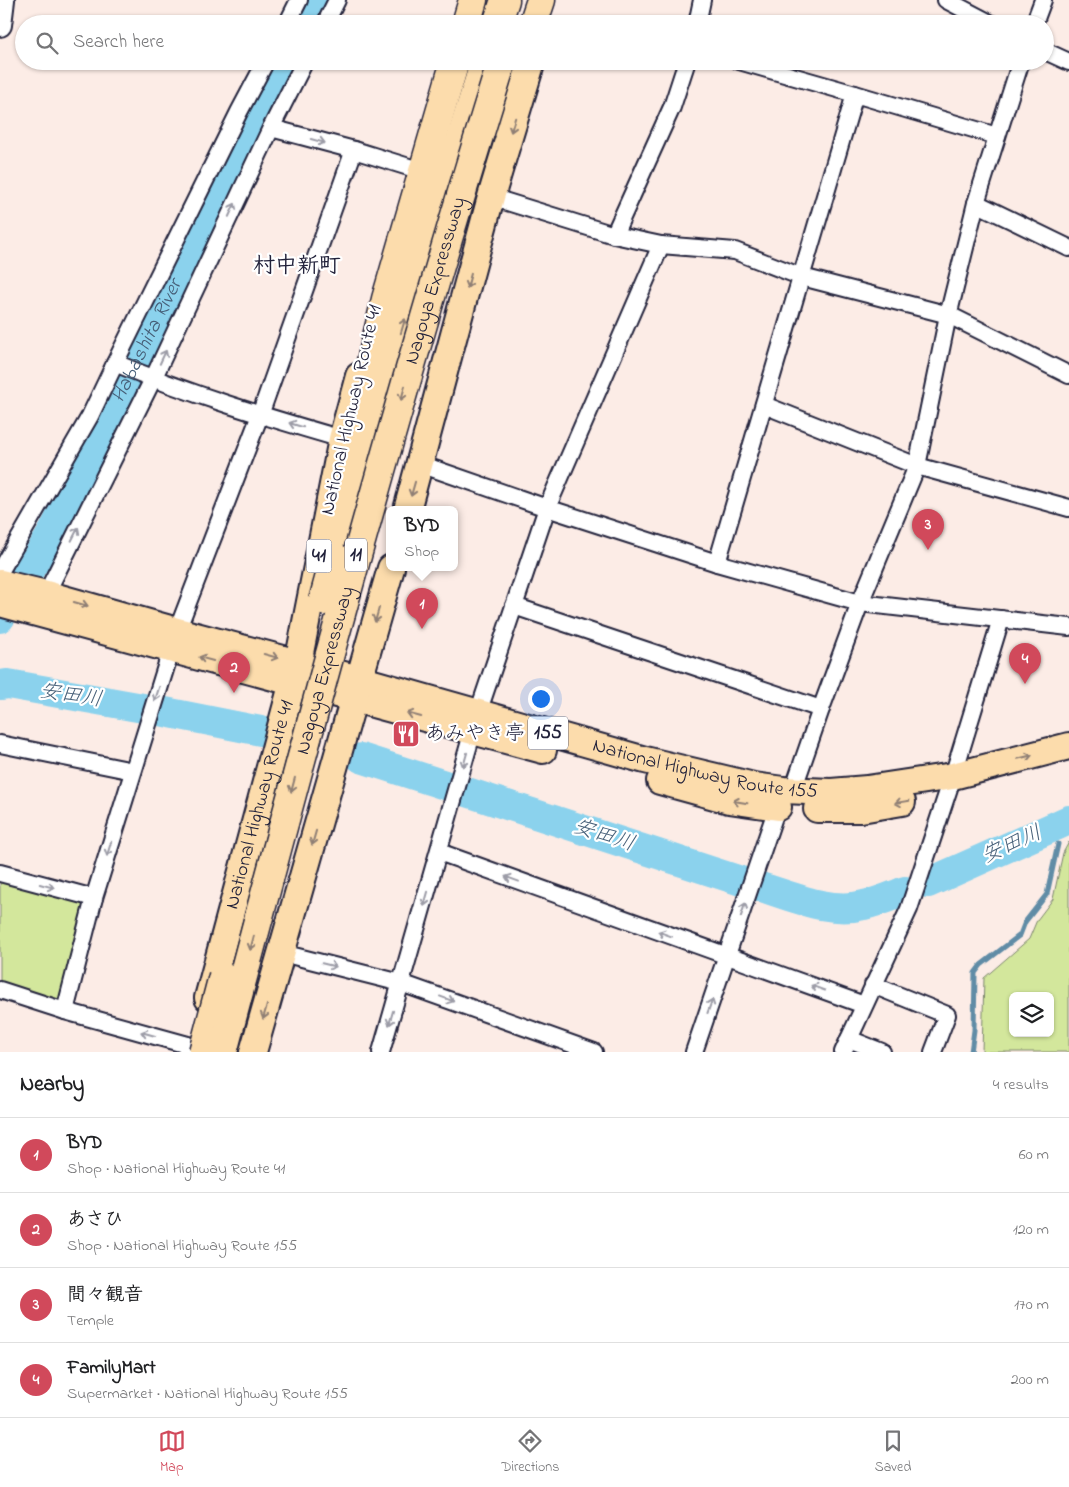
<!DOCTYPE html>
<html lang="en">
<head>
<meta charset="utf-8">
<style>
	:root { --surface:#fff; --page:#f6f6f6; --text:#202124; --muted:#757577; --line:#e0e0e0; --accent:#d1495b }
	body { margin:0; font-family:"Indie Flower","Klee One",sans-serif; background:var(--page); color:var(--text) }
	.controls { position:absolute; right:15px; bottom:15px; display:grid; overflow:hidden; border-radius:8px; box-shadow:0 1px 4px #0004 }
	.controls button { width:45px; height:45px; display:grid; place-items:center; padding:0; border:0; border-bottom:1px solid var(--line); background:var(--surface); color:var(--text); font:25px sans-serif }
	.you { position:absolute; left:540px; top:698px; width:18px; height:18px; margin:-12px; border:4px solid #fff; border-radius:50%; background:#1a73e8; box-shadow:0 0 0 8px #1a73e833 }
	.badge { display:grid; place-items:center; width:32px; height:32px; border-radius:50%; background:var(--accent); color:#fff; font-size:16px; font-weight:700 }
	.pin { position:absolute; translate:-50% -41px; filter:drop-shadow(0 1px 2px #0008) }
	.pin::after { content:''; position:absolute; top:26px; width:18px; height:15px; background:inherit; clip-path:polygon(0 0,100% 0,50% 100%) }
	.popup { position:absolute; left:386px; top:506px; width:72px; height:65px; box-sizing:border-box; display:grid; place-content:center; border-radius:8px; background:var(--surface); filter:drop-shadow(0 1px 4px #0005); font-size:16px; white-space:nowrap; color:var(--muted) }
	.popup b { font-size:19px; color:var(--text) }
	.popup::after { content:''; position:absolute; left:50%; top:100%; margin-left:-10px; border:10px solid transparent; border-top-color:var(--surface) }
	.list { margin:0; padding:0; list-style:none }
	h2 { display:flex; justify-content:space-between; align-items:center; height:65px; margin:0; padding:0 20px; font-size:21px }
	h2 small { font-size:16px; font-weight:400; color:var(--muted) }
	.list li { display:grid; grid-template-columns:32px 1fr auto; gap:15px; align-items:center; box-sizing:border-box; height:75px; padding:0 20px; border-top:1px solid var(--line) }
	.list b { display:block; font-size:19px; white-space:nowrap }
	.list p { margin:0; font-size:16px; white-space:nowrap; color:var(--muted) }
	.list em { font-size:16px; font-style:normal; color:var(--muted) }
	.icon { flex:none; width:28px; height:28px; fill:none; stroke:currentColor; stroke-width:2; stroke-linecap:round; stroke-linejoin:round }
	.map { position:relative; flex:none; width:1069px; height:1052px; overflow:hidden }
	.search { position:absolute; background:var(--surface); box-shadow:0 1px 4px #0004; left:15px; right:15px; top:15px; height:55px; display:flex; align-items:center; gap:12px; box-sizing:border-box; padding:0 18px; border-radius:28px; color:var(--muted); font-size:19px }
	.sheet { height:365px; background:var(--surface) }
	nav { display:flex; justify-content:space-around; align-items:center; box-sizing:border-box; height:70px; border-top:1px solid var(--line); background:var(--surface); font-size:14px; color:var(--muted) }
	nav a { display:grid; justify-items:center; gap:2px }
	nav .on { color:var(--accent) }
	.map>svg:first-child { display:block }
	.green { fill:#d3e79c; stroke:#7a846c; fill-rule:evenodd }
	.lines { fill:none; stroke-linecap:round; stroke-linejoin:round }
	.stream { stroke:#618ca6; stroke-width:5 }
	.river { stroke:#8bd2ed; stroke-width:30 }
	.minor-casing { stroke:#22223b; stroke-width:20 }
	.secondary-casing { stroke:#22223b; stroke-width:26 }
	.trunk-casing { stroke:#22223b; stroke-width:30 }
	.motorway-casing { stroke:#22223b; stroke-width:31 }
	.minor { stroke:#fff; stroke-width:16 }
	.secondary { stroke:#fff; stroke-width:22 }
	.trunk { stroke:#fcdcac; stroke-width:26 }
	.motorway { stroke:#fcdcac; stroke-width:28 }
	.motorway-bridge-casing { stroke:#22223b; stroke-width:31; stroke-linecap:butt }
	.motorway-bridge { stroke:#fcdcac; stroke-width:28 }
	.oneway { stroke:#8f7f74 }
	.oneway2 { stroke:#9c9ca7 }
	.labels { text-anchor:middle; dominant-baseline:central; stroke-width:4.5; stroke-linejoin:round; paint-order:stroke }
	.shield { fill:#fff; stroke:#646476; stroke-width:1 }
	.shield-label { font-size:19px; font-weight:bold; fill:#22223b }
	.street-label { font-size:20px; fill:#22223b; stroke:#fff }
	.poi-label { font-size:20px; fill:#22223b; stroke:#fff; text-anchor:start }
	.water-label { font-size:21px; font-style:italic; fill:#476079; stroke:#fff }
	.quarter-label { font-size:22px; font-weight:bold; fill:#22223b; stroke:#fff }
</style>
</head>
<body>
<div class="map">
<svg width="1069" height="1052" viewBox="0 0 1069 1052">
	<rect width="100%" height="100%" fill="#fcece6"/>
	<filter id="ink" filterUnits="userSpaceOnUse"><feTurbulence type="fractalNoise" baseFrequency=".02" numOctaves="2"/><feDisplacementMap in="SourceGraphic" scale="10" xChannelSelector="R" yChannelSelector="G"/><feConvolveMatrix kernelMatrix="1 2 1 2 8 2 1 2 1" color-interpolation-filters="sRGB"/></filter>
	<g filter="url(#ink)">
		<!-- green -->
		<g class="green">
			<path d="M1069,842v210h-87l2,-74 45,-39 8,-19 16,-21 10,-46zM1013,996h37v37h-37z"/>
			<polygon points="0,873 94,898 65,1011 0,990"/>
		</g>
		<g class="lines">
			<!-- stream -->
			<polyline class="stream" points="971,1052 974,1030 975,973 981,965 1020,935 1025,922 1047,894 1058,844"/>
			<!-- river -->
			<g class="river">
				<polyline points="308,24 321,0"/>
				<path id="s1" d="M0,618l54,-88 189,-383 45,-86"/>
				<polyline points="0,685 8,684 143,708"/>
				<polyline points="160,711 261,731"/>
				<polyline points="361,758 448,786"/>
				<polyline points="464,791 744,882"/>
				<polyline points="928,883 1069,820"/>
				<path d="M761,887c33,10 69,27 103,18 14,-3 28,-9 41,-14"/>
			</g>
			<!-- minor casing -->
			<g class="minor-casing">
				<g id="minor">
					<polyline points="946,0 992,24"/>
					<polyline points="287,24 299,0"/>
					<polyline points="325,24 337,0"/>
					<polyline points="697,24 702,0"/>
					<polyline points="1034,24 1043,0"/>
					<polyline points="1045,51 1069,62"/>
					<polyline points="739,61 855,94"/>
					<polyline points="271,128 354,150 412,168"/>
					<polyline points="976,203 1069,248"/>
					<polyline points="614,235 672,107 687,61"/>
					<polyline points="661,245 735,251 802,277 949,315 1069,375"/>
					<path d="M115,363c74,31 151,54 227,76"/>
					<polyline points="764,405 917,466 1069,508"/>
					<polyline points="420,464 547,508 717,563 860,603 1069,627"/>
					<polyline points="717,563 855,94 997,136"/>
					<polyline points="0,572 90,416 119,355 239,112 266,61"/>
					<polyline points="46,594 153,379 271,128 305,61"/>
					<polyline points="514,606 821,709"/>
					<polyline points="0,744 133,771"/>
					<polyline points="793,790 821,709 860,603 917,466 947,320 976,203 1021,61"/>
					<polyline points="439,852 864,1005"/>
					<polyline points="0,873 94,898"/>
					<polyline points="282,953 401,983 594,1052"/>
					<polyline points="873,985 947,1015 933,1052"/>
					<polyline points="0,990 65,1011 195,1047"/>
					<polyline points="65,1011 94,898 177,631 260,415 354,150"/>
					<polyline points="849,1039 882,1052"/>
					<polyline points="381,1052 478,713 547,508 661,245 614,235 491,197"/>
					<polyline points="694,1052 780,799"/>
					<polyline points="843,1052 909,909 953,776 1001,619"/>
				</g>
			</g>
			<!-- secondary casing -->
			<g class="secondary-casing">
				<polyline id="secondary" points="0,25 3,0"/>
			</g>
			<!-- trunk casing -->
			<g class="trunk-casing">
				<g id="trunk">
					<polyline points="407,510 491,197 532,61"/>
					<path id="s2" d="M0,583l46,11 131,37 182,48 286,81 109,26 29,4 48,2 36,-3 86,-13 116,-30"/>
					<polyline points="0,603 543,750"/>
					<polyline points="660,781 729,800 778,807"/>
					<polyline points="817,809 861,809 902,802"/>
					<path id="s3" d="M208,998l90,-335 44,-224 17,-63"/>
					<polyline points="253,1052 391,568"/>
				</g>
			</g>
			<!-- motorway casing -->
			<g class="motorway-casing">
				<g id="motorway">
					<polyline points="466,24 473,0"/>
					<polyline points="497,24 505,0"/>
					<polyline points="533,24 541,0"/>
					<polyline points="493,122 520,61"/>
					<polyline points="361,403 386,299 455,61"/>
					<polyline points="335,557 370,432 485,61"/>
				</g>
			</g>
			<!-- minor -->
			<use href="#minor" class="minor"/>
			<!-- secondary -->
			<use href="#secondary" class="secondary"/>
			<!-- trunk -->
			<use href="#trunk" class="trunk"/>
			<!-- motorway -->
			<use href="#motorway" class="motorway"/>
			<!-- motorway-bridge casing -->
			<g class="motorway-bridge-casing">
				<g id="motorway-bridge">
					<polyline points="323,601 335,557"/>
					<polyline points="203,1052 223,976"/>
					<path id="s4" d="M223,1052c88,-332 177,-663 279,-991"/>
				</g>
			</g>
			<!-- motorway-bridge -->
			<use href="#motorway-bridge" class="motorway-bridge"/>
		</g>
		<!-- one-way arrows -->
		<defs><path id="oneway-shaft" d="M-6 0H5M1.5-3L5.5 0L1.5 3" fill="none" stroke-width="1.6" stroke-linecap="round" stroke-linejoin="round" transform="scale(1.25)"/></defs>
		<g class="oneway">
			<use href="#oneway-shaft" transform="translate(513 125) rotate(107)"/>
			<use href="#oneway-shaft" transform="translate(469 281) rotate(105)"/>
			<use href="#oneway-shaft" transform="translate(403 326) rotate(-73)"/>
			<use href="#oneway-shaft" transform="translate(403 393) rotate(106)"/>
			<use href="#oneway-shaft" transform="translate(413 489) rotate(106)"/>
			<use href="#oneway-shaft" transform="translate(81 604) rotate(16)"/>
			<use href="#oneway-shaft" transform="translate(377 615) rotate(106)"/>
			<use href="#oneway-shaft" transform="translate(271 656) rotate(15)"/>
			<use href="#oneway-shaft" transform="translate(206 659) rotate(-165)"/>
			<use href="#oneway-shaft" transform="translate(414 715) rotate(-165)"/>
			<use href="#oneway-shaft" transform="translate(1025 757) rotate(-14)"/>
			<use href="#oneway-shaft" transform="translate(293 785) rotate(105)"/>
			<use href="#oneway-shaft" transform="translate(740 802) rotate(-171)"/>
			<use href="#oneway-shaft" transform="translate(902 802) rotate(170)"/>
			<use href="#oneway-shaft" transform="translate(314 838) rotate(106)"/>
			<use href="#oneway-shaft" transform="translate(252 943) rotate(105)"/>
			<use href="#oneway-shaft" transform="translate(265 1012) rotate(106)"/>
		</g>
		<g class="oneway2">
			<use href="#oneway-shaft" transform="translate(318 141) rotate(15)"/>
			<use href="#oneway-shaft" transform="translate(232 210) rotate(-65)"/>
			<use href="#oneway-shaft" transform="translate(163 357) rotate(-65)"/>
			<use href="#oneway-shaft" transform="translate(296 425) rotate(-163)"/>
			<use href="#oneway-shaft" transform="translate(75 534) rotate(-63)"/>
			<use href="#oneway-shaft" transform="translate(157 694) rotate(108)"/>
			<use href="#oneway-shaft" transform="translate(465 760) rotate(106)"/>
			<use href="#oneway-shaft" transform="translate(109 849) rotate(107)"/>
			<use href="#oneway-shaft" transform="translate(512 879) rotate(-160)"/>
			<use href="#oneway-shaft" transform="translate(47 886) rotate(15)"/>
			<use href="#oneway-shaft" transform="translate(426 899) rotate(106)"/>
			<use href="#oneway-shaft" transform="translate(743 910) rotate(-72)"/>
			<use href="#oneway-shaft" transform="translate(665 934) rotate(-160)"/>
			<use href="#oneway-shaft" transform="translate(329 965) rotate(14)"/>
			<use href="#oneway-shaft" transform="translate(818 988) rotate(-160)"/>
			<use href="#oneway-shaft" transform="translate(447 999) rotate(20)"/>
			<use href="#oneway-shaft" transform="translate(710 1006) rotate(-70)"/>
			<use href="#oneway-shaft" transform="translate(391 1018) rotate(106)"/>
			<use href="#oneway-shaft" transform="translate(148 1034) rotate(-164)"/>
		</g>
	</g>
	<!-- icons -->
	<defs>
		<g id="restaurant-square" transform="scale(1.4375)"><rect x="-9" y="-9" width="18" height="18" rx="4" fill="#d1495b" stroke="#fff"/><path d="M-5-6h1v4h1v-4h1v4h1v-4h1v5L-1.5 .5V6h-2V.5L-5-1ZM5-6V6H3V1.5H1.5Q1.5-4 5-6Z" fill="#fff"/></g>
	</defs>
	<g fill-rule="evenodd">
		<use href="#restaurant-square" x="406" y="734"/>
	</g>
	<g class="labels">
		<!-- shield labels -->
		<g class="shield">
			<rect x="345" y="538.5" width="22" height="33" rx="4"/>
			<rect x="306.5" y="539.5" width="25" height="33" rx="4"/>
			<rect x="528" y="716.5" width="40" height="33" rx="4"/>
		</g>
		<g class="shield-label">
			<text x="356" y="555">11</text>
			<text x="319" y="556">41</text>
			<text x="548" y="733">155</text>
		</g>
		<!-- street labels -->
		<g class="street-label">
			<text stroke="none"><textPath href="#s4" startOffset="800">Nagoya Expressway</textPath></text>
			<text transform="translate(352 410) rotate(-77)">National Highway Route 41</text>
			<text stroke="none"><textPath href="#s4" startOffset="395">Nagoya Expressway</textPath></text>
			<text stroke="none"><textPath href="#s2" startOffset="730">National Highway Route 155</textPath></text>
			<text stroke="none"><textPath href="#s3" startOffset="200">National Highway Route 41</textPath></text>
		</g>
		<!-- poi labels -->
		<g class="poi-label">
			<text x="425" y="734">あみやき亭</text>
		</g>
		<!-- water labels -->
		<g class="water-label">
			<text stroke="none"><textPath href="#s1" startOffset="314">Habashita River</textPath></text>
			<text transform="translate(71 696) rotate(9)">安田川</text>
			<text transform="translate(604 836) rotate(18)">安田川</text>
			<text transform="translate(1012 845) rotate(-24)">安田川</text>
		</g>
		<!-- quarter labels -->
		<g class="quarter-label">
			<text x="297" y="267">村中新町</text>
		</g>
	</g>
</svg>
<div class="controls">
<button><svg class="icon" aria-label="layers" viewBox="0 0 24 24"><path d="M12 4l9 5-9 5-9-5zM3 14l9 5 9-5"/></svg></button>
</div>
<div class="you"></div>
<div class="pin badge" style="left:422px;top:629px">1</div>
<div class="popup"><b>BYD</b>Shop</div>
<div class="pin badge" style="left:234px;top:693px">2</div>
<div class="pin badge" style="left:928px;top:550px">3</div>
<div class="pin badge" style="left:1025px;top:684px">4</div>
<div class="search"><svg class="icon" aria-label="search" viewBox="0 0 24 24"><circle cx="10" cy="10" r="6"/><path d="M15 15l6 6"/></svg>Search here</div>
</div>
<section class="sheet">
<h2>Nearby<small>4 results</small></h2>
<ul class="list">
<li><span class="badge">1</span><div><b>BYD</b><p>Shop · National Highway Route 41</p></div><em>60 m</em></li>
<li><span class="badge">2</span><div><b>あさひ</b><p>Shop · National Highway Route 155</p></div><em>120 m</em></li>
<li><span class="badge">3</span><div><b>間々観音</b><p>Temple</p></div><em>170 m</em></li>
<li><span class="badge">4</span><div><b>FamilyMart</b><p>Supermarket · National Highway Route 155</p></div><em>200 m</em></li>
</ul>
</section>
<nav>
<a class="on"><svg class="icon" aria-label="map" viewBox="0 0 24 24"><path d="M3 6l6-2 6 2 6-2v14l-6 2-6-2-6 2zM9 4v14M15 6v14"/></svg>Map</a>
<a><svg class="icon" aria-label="directions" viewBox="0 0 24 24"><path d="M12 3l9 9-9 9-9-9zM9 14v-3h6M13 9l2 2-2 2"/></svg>Directions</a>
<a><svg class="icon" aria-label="saved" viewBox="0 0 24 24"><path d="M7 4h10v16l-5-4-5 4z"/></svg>Saved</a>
</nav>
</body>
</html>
